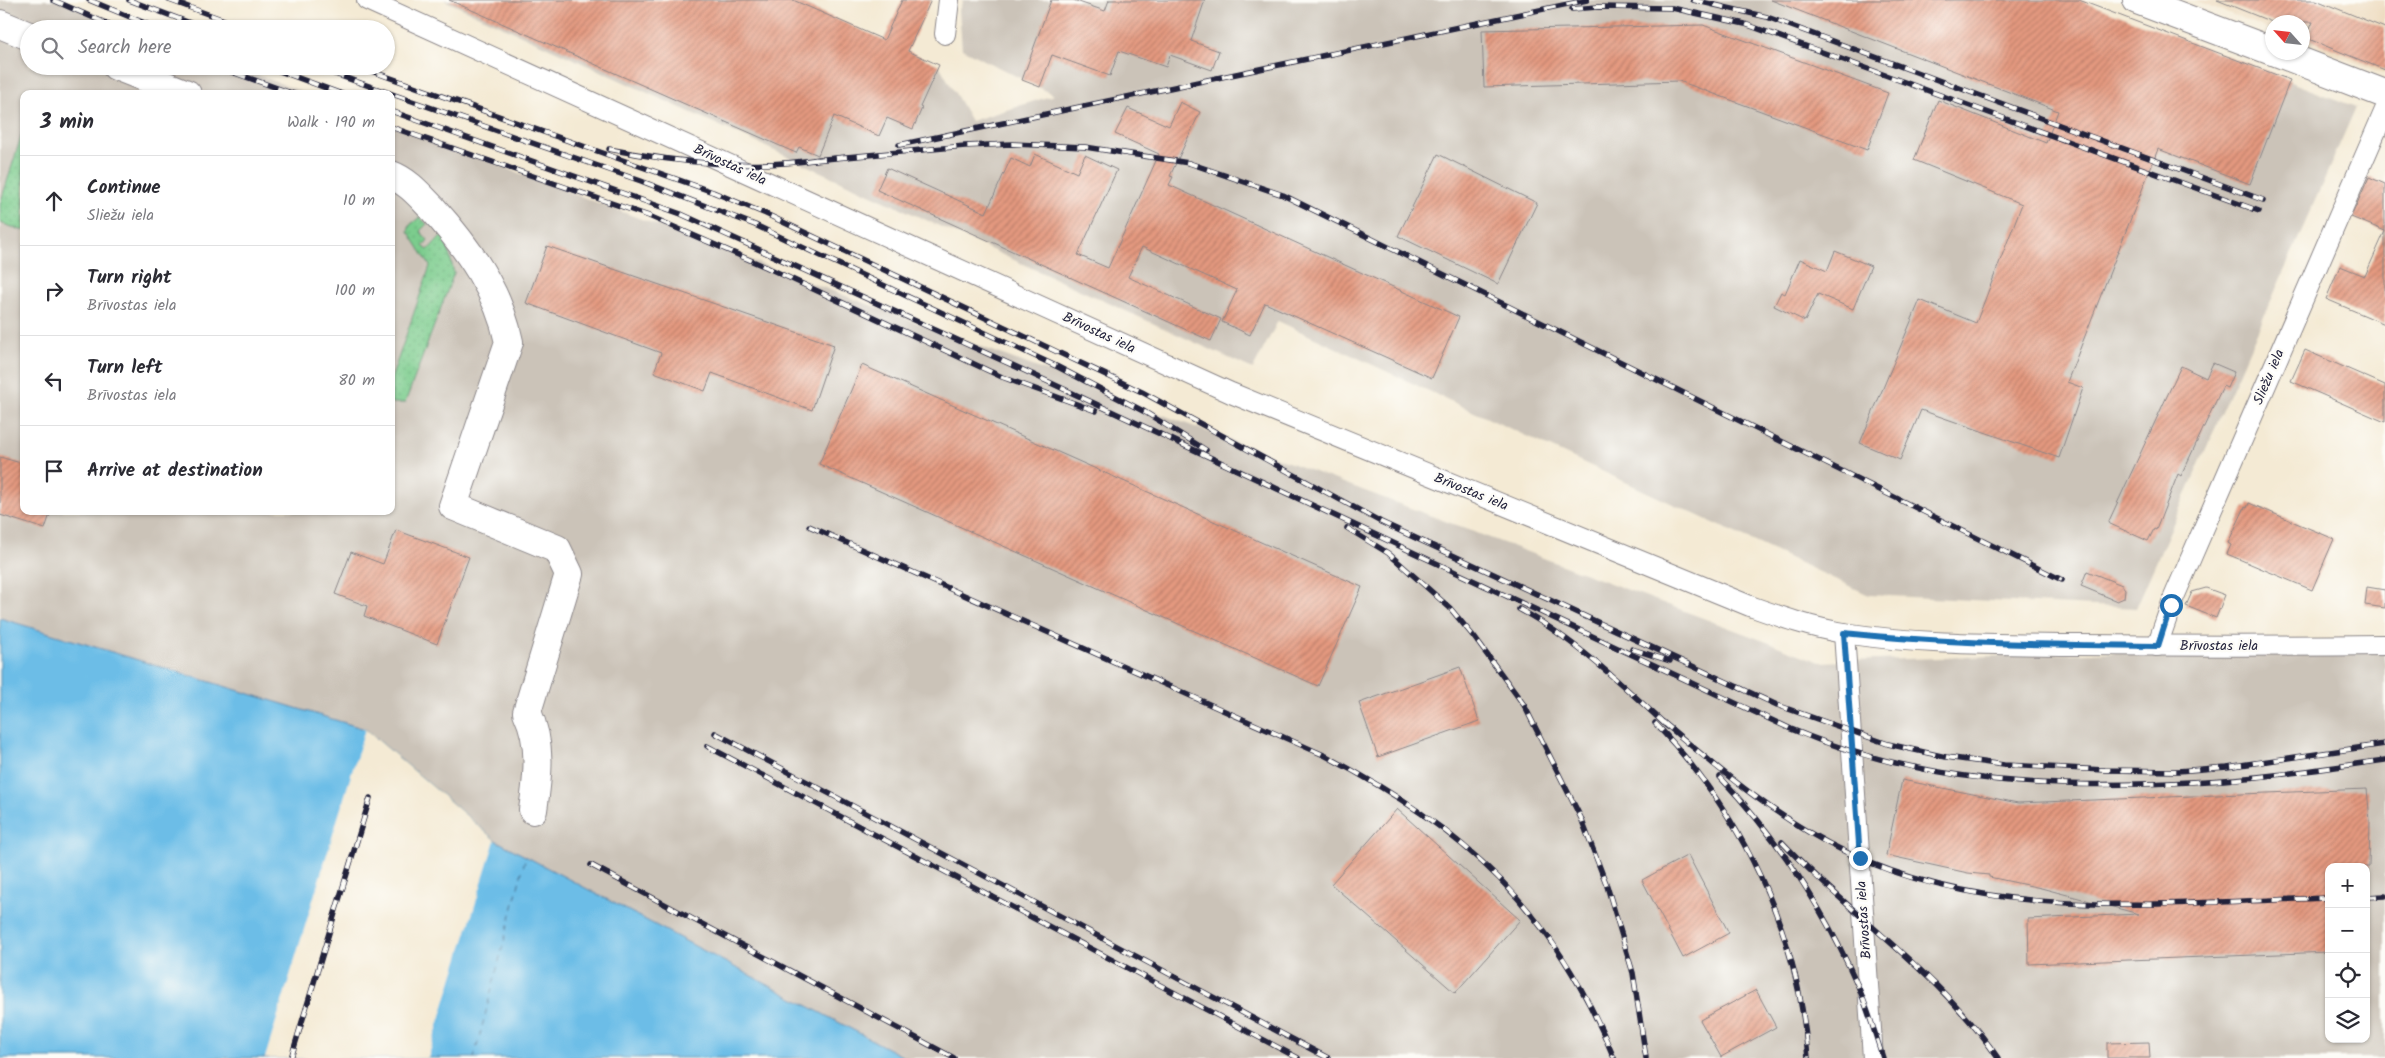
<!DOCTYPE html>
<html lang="en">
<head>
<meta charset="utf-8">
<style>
	:root { --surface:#fff; --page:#f2f2f3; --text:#2b2b33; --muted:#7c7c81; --line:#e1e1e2 }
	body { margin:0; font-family:Kalam,sans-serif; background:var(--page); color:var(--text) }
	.controls { position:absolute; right:15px; bottom:15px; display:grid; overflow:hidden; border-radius:10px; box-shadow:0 1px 4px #0004 }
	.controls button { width:45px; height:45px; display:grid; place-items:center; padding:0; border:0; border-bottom:1px solid var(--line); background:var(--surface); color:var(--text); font:25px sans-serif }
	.compass { position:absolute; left:2265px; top:15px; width:45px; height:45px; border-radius:50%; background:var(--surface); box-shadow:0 1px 4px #0004; rotate:297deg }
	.stop { position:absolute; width:15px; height:15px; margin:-11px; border:4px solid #1f6fb2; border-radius:50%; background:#fff }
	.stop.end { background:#1f6fb2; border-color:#fff; box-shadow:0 1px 5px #0008 }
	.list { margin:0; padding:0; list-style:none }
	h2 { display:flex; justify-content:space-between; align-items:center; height:65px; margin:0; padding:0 20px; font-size:21px }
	h2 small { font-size:16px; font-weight:400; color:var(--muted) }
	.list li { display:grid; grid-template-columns:32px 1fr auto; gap:15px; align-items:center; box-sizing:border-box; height:90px; padding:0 20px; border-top:1px solid var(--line) }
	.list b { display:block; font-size:19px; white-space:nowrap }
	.list p { margin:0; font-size:16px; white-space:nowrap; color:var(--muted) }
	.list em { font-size:16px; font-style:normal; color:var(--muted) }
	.icon { flex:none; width:28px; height:28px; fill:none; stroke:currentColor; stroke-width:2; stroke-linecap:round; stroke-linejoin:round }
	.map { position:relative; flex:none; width:2385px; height:1058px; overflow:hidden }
	.search { position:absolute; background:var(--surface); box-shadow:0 1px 4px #0004; left:20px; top:20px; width:375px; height:55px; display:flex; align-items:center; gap:12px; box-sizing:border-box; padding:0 18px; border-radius:28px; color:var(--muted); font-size:19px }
	.panel { position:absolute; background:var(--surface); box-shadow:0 1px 4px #0004; left:20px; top:90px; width:375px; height:425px; border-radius:10px }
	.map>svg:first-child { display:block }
	.built { fill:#ecd8ba }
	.industrial { fill:#cbc3b8; fill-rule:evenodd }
	.grass { fill:url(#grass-dots); stroke:#4e7764 }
	.water { fill:#6cbde7; stroke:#477091 }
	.pier { fill:#f4ead4 }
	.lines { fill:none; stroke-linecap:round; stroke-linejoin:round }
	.ferry { stroke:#3c5877; stroke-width:1; stroke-dasharray:6 5; stroke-linecap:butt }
	.building { fill:url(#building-hatch) }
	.street-casing { stroke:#8b8688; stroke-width:22 }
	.secondary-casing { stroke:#8b8688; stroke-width:30 }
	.street { stroke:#fff; stroke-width:20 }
	.secondary { stroke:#fff; stroke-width:28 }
	.rail-casing { stroke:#22223b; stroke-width:5.5 }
	.rail { stroke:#fdfcf7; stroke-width:4; stroke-dasharray:11; stroke-linecap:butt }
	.route { stroke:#1f6fb2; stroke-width:6 }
	.labels { text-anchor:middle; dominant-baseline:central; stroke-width:5; stroke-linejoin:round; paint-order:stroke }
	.street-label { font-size:14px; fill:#22223b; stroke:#fdfcf7 }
</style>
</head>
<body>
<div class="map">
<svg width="2385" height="1058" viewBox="0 0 2385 1058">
	<defs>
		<pattern id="grass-dots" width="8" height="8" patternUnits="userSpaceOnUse" patternTransform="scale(1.25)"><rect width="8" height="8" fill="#7bcc8d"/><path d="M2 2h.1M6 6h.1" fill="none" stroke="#6aaf7b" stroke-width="1.8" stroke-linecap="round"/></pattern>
		<pattern id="building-hatch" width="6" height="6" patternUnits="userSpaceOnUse" patternTransform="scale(1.25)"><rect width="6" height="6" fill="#e4997f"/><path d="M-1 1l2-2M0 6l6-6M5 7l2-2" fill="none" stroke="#b87c69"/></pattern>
	</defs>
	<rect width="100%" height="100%" fill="#fdfcf7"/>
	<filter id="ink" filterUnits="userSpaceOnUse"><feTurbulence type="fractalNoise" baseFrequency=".02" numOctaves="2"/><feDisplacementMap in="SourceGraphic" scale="10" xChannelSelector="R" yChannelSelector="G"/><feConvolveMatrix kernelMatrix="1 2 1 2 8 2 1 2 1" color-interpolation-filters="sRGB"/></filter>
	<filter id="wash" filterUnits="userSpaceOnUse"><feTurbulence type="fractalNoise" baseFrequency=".0096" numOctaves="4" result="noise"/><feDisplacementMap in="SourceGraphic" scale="20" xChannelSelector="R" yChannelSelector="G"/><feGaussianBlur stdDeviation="1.12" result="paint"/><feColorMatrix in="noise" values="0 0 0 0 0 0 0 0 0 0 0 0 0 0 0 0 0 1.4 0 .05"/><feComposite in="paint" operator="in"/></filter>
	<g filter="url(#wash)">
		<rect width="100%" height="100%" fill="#f4ead4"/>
		<!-- built -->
		<polygon class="built" points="2195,0 2385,0 2385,74 2303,42 2302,22 2272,22 2272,30"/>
		<!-- industrial -->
		<g class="industrial">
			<path d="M0,0h58l77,29h-106v37h206l73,28h-284v417h367v-386l1429,537 565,-19v415h-1479l-411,-218 -130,-111 -365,-111zM2329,867h37v172h-37z"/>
			<polygon points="444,0 793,0 939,65 971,121 1054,95 962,49 959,10 963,0 2075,0 2356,107 2136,608 1869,595 1278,321 1253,369"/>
		</g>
		<!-- grass -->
		<g class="grass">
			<polygon points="24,127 24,231 0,223 0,204"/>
			<polygon points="420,217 427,224 420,231 428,240 423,246 428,250 441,236 445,237 454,273 405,403 391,403 391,379 430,266 408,231 410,225"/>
		</g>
		<!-- water -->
		<polygon class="water" points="0,618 365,729 495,840 906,1058 0,1058"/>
		<!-- pier -->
		<polygon class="pier" points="365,729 495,840 428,1058 265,1058"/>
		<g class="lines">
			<!-- ferry -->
			<polyline class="ferry" points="474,1058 526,856"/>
		</g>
		<g id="blocks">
			<!-- building -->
			<g class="building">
				<polygon points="449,0 793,0 884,40 902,0 931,0 908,51 939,65 920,107 922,108 913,129 887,118 879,136 834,116 818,155 799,147 796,153"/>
				<polygon points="1051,0 1073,0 1105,11 1109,0 1205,0 1191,41 1219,51 1212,70 1170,55 1166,67 1119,51 1110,76 1052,55 1040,87 1022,80"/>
				<polygon points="1771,0 2079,0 2290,80 2250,184 2158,149 2067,382 2083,388 2059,458 1921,410 1900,460 1860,443 1920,300 1976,323 2022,204 1914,160 1938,100 2046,143 2058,111"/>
				<polygon points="2217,0 2316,0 2385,28 2385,70 2306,38 2313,22 2272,22"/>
				<polygon points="1703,25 1888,93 1867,150 1679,81 1484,87 1482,30"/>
				<polygon points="1180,102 1200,112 1170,176 1173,177 1169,185 1459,317 1432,378 1265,303 1250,335 1222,322 1237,290 1142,247 1128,277 1221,319 1211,341 877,190 887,168 986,213 1011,158 1030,167 1035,154 1077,173 1085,155 1117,170 1078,255 1108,268 1159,154 1115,134 1128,108 1169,126"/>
				<polygon points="1438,154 1537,203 1498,284 1398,236"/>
				<polygon points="2369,177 2385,184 2385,324 2326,299 2340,266 2365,276 2385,231 2351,217"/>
				<polygon points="547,246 834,345 812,410 712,373 705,391 654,372 661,353 526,303"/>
				<polygon points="1835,251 1871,266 1853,309 1818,294 1805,321 1774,306 1781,292 1785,294 1800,259 1827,271"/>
				<polygon points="2305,350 2385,385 2385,422 2291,381"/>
				<polygon points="2213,363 2234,372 2227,388 2223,386 2181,476 2178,474 2156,530 2154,529 2148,541 2108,523 2181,366 2206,378"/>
				<polygon points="862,365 1362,587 1318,686 819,464"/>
				<polygon points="0,457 24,464 24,511 51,511 45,529 0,515"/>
				<polygon points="2249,503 2334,539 2312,590 2227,554 2231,545 2228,543 2245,507 2247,508"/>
				<polygon points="396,530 469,557 437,644 364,616 367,606 335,594 351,552 383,564"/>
				<polygon points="2087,571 2122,585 2125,589 2124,598 2117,601 2081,586"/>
				<polygon points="2367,587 2385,590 2385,608 2365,605"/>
				<polygon points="2206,588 2225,595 2216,618 2186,606 2192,592"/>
				<polygon points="1460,667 1479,721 1378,757 1359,703"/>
				<polygon points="1902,780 2018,803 2367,789 2370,821 2369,867 2329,867 2329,952 2029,964 2028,919 2139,914 2041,888 1989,877 1989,875 1968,873 1886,855"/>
				<polygon points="1397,809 1520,920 1455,993 1331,884"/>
				<polygon points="1688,855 1729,933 1683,958 1642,880"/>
				<polygon points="1756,990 1776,1027 1721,1057 1700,1020"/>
				<polygon points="2149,1042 2150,1058 2107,1058 2107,1043"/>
			</g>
		</g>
	</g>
	<g filter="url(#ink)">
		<use href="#blocks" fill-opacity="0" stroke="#8b8688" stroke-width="1"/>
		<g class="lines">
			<!-- street casing -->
			<g class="street-casing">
				<g id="street">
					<path d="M367,0l864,393 519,213c31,11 62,22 94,27 76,12 154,11 231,12 103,1 207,1 310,0"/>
					<polyline points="945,34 949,0"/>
					<polyline points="1844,633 1873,1058"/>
					<polyline points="2157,646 2174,597 2385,110"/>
				</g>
			</g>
			<!-- secondary casing -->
			<g class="secondary-casing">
				<g id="secondary">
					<polyline points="2137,0 2272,51"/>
					<polyline points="0,24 29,36"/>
					<polyline points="2276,52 2385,94"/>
					<polyline points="116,66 187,94"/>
					<path d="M391,175c17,6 30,22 42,34 34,38 66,82 76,133l-56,164 104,43 12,25 -42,138c15,32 11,64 6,98"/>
				</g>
			</g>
			<!-- street -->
			<use href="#street" class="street"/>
			<!-- secondary -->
			<use href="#secondary" class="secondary"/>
			<!-- rail casing -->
			<g class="rail-casing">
				<g id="rail">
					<polyline points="53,0 119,29"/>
					<polyline points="89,0 159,29"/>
					<polyline points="129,0 206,29"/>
					<polyline points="169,0 249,29"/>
					<polyline points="1693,0 1767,17 2263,200"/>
					<polyline points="1572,9 1598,7 1672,8 1745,24 2259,211"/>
					<polyline points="215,66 294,94"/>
					<polyline points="266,66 342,94"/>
					<polyline points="312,66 641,181 755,225 1058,367 1145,412 1206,450"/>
					<polyline points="357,66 713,192 766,214 1142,392 1381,522 1742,689"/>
					<path d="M391,111l290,103 340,155 770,360c135,57 273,61 417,52 59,-3 118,-13 177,-21"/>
					<polyline points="391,127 649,216 766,267 1002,377 1096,411"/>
					<polyline points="899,145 1587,0"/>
					<path d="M609,149c70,14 139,21 211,10"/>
					<polyline points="814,160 965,146 1012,144 1085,147 1189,163 1283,195 2062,580"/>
					<path d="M809,526l517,230c140,74 227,153 288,302"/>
					<polyline points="1347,528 1388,553 1450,608 1474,637 1524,705 1581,818 1607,886 1633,973 1646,1058"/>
					<path d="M1519,609c54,29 105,77 149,118"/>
					<polyline points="1632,649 1670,661"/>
					<polyline points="1738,687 1777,705 1888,744 1946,757 2004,765 2105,770 2178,771 2227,767 2385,744"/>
					<path d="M1663,722c58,49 115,98 185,131 150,71 320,49 481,45"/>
					<path d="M1655,723c87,91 144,209 153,335"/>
					<polyline points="715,733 1328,1058"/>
					<polyline points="707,746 1298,1058"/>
					<path d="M1720,777c58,61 104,132 138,209 10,23 17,48 25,72"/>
					<path d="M1782,842c69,74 158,131 216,216"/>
					<polyline points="591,865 954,1058"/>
					<polyline points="2366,897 2385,896"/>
					<polyline points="291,1058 370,798"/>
				</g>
			</g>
			<!-- rail -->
			<use href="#rail" class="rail"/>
		</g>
	</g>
	<g class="lines" filter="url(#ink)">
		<!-- route -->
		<path class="route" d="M1860,858l-16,-225c104,11 209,12 314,13l13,-41"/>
	</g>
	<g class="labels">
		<!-- street labels -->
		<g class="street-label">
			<text transform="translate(730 165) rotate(25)">Brīvostas iela</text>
			<text transform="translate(1099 333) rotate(25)">Brīvostas iela</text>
			<text transform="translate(2269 377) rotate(-67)">Sliežu iela</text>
			<text transform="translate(1471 492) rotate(22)">Brīvostas iela</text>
			<text x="2219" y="646">Brīvostas iela</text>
			<text transform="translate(1864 920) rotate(-94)">Brīvostas iela</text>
		</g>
	</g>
</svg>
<div class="controls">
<button>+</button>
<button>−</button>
<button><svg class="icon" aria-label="locate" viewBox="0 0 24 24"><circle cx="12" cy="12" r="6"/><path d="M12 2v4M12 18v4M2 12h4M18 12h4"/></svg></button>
<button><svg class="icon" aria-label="layers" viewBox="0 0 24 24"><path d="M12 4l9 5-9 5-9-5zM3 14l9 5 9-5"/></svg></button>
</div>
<svg class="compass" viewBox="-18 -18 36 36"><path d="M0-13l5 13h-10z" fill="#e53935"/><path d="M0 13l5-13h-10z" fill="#7c7c81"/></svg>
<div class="stop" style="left:2171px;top:605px"></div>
<div class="stop end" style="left:1860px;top:858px"></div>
<div class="search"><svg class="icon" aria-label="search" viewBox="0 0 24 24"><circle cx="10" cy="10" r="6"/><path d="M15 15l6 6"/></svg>Search here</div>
<section class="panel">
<h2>3 min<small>Walk · 190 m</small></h2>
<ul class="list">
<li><svg class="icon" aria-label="ahead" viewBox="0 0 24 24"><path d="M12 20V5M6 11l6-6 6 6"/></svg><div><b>Continue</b><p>Sliežu iela</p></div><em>10 m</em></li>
<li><svg class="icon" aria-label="right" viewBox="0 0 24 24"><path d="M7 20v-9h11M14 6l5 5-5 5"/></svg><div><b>Turn right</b><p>Brīvostas iela</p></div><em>100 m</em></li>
<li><svg class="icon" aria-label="left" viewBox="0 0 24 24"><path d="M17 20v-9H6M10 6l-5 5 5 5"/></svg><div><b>Turn left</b><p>Brīvostas iela</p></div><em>80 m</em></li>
<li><svg class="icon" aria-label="arrive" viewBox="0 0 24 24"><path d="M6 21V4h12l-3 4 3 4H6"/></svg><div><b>Arrive at destination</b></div></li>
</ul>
</section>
</div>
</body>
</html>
